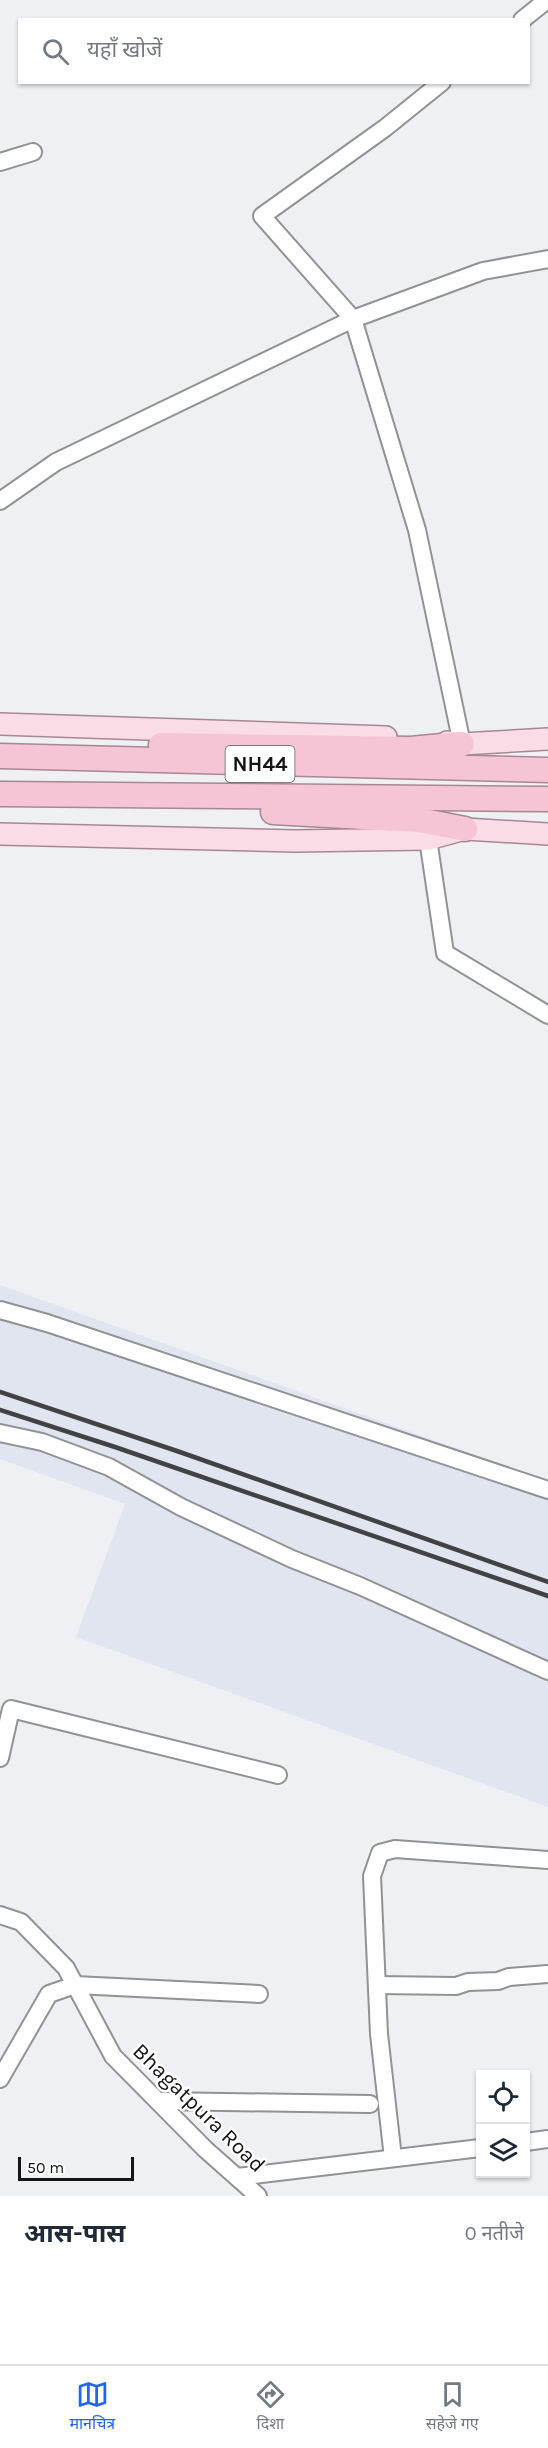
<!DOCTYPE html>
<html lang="hi">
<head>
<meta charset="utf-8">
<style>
	:root { --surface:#fff; --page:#f2f2f3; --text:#1f2937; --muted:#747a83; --line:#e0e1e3; --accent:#2563eb }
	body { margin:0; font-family:Karla,"Noto Sans Devanagari",sans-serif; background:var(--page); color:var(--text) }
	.controls { position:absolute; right:18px; bottom:18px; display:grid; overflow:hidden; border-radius:0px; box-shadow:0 2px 4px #0004 }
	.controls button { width:54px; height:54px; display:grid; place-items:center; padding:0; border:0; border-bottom:2px solid var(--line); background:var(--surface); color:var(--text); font:30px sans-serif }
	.scale { position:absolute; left:18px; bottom:15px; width:116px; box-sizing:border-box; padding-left:6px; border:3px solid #151516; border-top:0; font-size:16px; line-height:21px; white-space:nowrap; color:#151516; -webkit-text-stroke:4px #fff; paint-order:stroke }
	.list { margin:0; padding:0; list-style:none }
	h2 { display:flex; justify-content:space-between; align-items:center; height:78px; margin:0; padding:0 24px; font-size:26px }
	h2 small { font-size:20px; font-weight:400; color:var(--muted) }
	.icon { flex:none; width:33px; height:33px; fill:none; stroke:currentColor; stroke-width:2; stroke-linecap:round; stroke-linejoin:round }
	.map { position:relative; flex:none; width:548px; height:2196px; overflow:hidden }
	.search { position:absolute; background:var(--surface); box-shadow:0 2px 4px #0004; left:18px; right:18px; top:18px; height:66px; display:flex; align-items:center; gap:15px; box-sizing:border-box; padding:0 21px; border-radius:0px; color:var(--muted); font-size:22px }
	.sheet { height:168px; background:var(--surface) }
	nav { display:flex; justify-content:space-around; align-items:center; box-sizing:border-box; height:84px; border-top:2px solid var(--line); background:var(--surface); font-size:16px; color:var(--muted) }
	nav a { display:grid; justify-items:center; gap:3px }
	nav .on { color:var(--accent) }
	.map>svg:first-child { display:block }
	.built { fill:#e0e5ef }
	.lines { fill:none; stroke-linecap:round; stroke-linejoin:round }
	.minor-casing { stroke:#919295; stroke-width:20 }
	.major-casing { stroke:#a78792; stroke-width:24 }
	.highway-casing { stroke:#a78792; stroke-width:27 }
	.minor { stroke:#fff; stroke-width:16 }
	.major { stroke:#f9dce6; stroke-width:21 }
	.highway { stroke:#f5c5d5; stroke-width:24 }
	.rail { stroke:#424244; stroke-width:4.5 }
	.labels { text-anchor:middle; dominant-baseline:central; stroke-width:5; stroke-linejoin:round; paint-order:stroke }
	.shield { fill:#fff; stroke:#5b5b5c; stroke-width:1.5 }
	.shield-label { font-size:21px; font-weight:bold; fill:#151516 }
	.street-label { font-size:22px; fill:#151516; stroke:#fff }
</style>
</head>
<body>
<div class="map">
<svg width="548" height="2196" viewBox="0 0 548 2196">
	<rect width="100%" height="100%" fill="#eff0f3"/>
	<!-- built -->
	<polygon class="built" points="0,1285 548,1481 548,1807 76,1637 125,1504 0,1459"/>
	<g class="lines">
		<!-- minor casing -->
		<g class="minor-casing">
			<g id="minor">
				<polyline points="522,20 547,0"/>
				<polyline points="442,82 385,128 262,216 353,319 417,530 462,744"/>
				<polyline points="0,162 33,152"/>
				<polyline points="0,501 56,462 353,319 483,271 548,259"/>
				<polyline points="428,839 445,953 548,1015"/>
				<polyline points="0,1310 47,1323 548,1490"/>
				<polyline points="0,1433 42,1442 109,1467 181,1507 292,1559 360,1586 548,1671"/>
				<polyline points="0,1758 11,1709 278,1775"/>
				<polyline points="0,1915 21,1922 66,1968 113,2056 205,2149 258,2196"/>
				<polyline points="377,1985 456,1986 468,1982 498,1981 509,1977 548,1974"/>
				<polyline points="0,2079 49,1994 75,1985 259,1994"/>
				<polyline points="158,2101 370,2104"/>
				<polyline points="526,2142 548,2139"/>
				<polyline points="393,2158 379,2034 372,1876 380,1853 395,1849 548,1860"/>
				<polyline points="237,2177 480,2148"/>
			</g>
		</g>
		<!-- major casing -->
		<g class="major-casing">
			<g id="major">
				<polyline points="0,724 386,737"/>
				<polyline points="447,742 462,744 548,739"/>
				<polyline points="0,834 295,841 428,839 465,829 548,834"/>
			</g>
		</g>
		<!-- highway casing -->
		<g class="highway-casing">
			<g id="highway">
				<polyline points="161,745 411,749 462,744"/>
				<polyline points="0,756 548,770"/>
				<polyline points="0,794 548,799"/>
				<polyline points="273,812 419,820 465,829"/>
			</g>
		</g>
		<!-- minor -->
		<use href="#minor" class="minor"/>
		<!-- major -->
		<use href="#major" class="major"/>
		<!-- highway -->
		<use href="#highway" class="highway"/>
		<!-- rail -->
		<g class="rail">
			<polyline points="0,1392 177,1451 548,1582"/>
			<polyline points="0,1410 115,1447 548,1596"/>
		</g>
	</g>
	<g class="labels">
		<!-- shield labels -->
		<rect class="shield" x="225.5" y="746" width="69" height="36" rx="4.5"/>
		<g class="shield-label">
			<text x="260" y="764">NH44</text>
		</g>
		<!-- street labels -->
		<g class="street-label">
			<text transform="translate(199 2108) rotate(44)">Bhagatpura Road</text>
		</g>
	</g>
</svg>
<div class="controls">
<button><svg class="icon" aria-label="locate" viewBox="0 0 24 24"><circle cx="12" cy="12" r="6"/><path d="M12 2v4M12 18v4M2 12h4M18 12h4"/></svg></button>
<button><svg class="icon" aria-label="layers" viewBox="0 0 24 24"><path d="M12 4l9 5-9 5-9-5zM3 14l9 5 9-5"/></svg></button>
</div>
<div class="scale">50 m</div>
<div class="search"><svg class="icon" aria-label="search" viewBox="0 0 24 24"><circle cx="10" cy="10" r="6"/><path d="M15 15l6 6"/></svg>यहाँ खोजें</div>
</div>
<section class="sheet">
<h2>आस-पास<small>0 नतीजे</small></h2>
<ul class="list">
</ul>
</section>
<nav>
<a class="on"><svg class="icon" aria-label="map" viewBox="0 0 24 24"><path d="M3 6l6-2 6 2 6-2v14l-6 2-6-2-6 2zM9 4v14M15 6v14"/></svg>मानचित्र</a>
<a><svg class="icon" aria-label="directions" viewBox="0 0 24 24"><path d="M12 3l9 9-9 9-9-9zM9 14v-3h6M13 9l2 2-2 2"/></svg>दिशा</a>
<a><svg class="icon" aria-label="saved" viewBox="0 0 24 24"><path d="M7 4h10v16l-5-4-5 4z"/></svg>सहेजे गए</a>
</nav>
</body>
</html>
